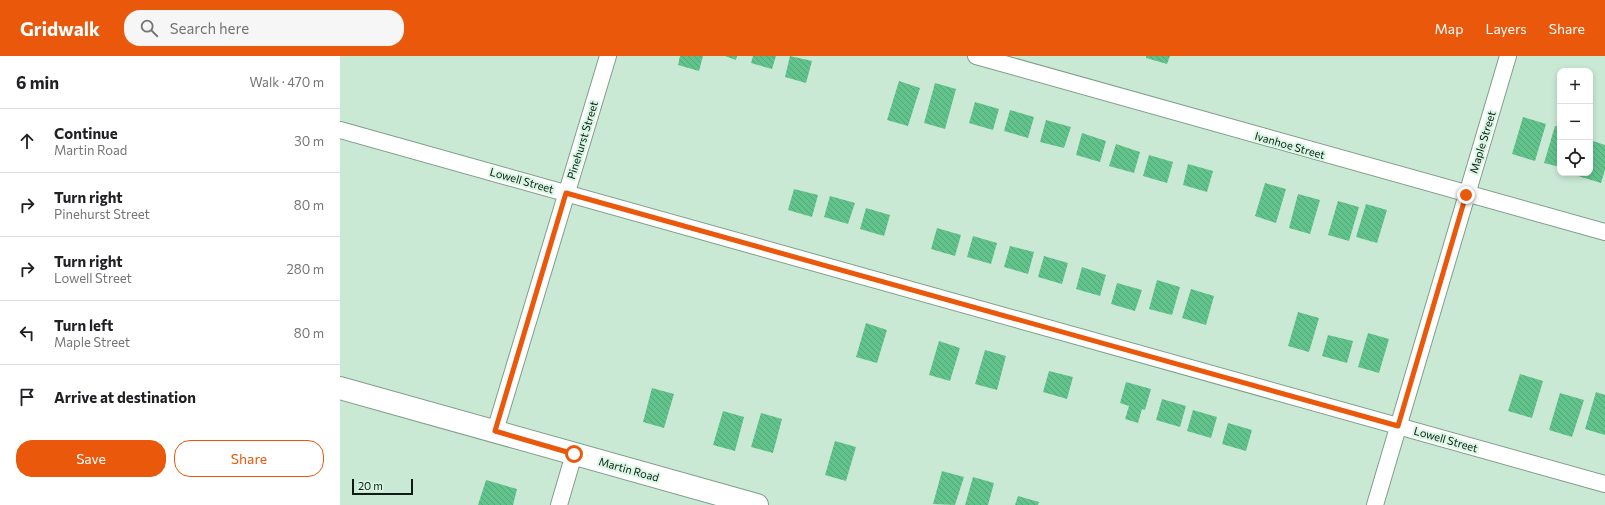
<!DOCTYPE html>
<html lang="en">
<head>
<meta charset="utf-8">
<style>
	:root { --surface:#fff; --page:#f6f6f6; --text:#202124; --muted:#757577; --line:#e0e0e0; --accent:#ea580c }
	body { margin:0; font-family:Commissioner,sans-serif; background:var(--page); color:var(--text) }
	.controls { position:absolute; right:12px; top:12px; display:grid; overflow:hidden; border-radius:8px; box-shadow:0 2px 6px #0003 }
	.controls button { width:36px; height:36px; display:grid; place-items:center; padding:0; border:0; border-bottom:1px solid var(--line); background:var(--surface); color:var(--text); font:20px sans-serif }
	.scale { position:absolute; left:12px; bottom:10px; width:61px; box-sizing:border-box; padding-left:4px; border:2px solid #101b14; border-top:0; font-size:11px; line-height:14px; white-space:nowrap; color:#101b14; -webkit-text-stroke:3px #d7f7e2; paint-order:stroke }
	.stop { position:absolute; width:12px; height:12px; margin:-9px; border:3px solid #ea580c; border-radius:50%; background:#fff }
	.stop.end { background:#ea580c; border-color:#fff; box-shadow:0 1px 4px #0008 }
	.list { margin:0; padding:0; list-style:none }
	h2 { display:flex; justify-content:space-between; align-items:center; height:52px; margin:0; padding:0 16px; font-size:17px }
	h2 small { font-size:13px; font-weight:400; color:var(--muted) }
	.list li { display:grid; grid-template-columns:26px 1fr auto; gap:12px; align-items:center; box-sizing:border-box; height:64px; padding:0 16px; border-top:1px solid var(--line) }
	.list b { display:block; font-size:15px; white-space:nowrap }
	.list p { margin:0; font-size:13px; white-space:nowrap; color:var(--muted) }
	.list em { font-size:13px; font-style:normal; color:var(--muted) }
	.actions { display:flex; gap:8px; padding:12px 16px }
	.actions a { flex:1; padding:9px 0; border:1px solid var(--accent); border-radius:16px; text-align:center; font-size:14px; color:var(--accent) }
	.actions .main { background:var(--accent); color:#fff }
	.icon { flex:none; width:22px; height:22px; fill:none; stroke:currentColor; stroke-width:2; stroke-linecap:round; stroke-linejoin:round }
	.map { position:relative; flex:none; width:1265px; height:449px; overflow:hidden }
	header { display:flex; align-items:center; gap:24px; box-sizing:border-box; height:56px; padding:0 20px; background:var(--accent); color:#fff }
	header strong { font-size:19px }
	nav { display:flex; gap:22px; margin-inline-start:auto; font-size:14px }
	.search { width:280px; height:36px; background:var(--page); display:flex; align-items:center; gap:10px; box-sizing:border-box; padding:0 14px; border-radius:16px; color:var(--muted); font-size:15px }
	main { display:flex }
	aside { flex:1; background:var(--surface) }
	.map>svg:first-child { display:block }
	.building { fill:url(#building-back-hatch) }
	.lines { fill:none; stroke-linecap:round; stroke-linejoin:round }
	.street-casing { stroke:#809e8a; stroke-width:18 }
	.secondary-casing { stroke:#809e8a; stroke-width:24 }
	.street { stroke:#fff; stroke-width:16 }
	.secondary { stroke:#fff; stroke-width:22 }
	.route { stroke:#ea580c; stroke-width:5 }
	.labels { text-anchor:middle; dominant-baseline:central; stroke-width:4; stroke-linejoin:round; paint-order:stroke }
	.street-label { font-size:11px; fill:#101b14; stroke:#d7f7e2 }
</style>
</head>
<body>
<header>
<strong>Gridwalk</strong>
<div class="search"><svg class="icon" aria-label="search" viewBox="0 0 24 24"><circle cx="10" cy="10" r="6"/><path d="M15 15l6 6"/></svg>Search here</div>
<nav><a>Map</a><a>Layers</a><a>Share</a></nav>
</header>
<main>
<aside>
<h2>6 min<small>Walk · 470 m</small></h2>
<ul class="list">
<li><svg class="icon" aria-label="ahead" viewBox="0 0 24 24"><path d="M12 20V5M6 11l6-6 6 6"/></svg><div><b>Continue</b><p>Martin Road</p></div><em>30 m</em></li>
<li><svg class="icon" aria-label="right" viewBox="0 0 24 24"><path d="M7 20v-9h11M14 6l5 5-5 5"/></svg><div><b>Turn right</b><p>Pinehurst Street</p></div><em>80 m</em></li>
<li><svg class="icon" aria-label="right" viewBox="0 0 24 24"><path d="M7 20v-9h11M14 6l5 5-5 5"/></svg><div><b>Turn right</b><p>Lowell Street</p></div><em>280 m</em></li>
<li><svg class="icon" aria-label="left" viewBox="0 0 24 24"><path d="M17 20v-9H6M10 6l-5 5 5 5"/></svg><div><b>Turn left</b><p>Maple Street</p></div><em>80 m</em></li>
<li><svg class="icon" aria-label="arrive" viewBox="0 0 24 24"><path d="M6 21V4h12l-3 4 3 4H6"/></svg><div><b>Arrive at destination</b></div></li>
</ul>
<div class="actions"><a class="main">Save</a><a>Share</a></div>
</aside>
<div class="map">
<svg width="1265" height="449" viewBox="0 0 1265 449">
	<defs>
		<pattern id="building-back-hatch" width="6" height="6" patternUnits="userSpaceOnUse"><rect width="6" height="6" fill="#61c38b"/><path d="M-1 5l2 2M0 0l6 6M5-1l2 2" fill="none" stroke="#53a777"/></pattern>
	</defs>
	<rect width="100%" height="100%" fill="#cae9d5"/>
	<!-- building -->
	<g class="building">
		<polygon points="340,0 363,0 359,15 338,9"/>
		<polygon points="385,0 397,0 396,4"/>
		<polygon points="413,0 436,0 432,13 411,7"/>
		<polygon points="450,0 472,5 466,27 445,21"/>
		<polygon points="806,0 830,0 827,8 806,2"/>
		<polygon points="559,25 580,32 568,70 547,64"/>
		<polygon points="595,27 616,33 605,73 584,67"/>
		<polygon points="635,46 659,53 653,74 629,67"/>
		<polygon points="670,54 694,61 688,82 664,75"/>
		<polygon points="1183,61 1206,68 1195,105 1172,98"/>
		<polygon points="706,64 731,71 724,92 700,86"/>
		<polygon points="1215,70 1220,71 1220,111 1204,107"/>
		<polygon points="742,77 766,85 760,106 736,99"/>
		<polygon points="1250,84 1265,89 1265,114 1261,127 1238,120 1239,117 1250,117"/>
		<polygon points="776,88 800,96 794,117 769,110"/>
		<polygon points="809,99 833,106 827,127 803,120"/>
		<polygon points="848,108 873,115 867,136 843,129"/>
		<polygon points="925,127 946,133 936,167 915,160"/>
		<polygon points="454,133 478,139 472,161 448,154"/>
		<polygon points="958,138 980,144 970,178 949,172"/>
		<polygon points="490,140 515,147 508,168 484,161"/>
		<polygon points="998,145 1019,151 1009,185 988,179"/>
		<polygon points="1026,148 1047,154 1037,187 1016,181"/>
		<polygon points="526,152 550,159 544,180 520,173"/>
		<polygon points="597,172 621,179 615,200 591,193"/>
		<polygon points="633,180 657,187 651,208 627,201"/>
		<polygon points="670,190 694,196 688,218 664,211"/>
		<polygon points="704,200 728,207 722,228 698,221"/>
		<polygon points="742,211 766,219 760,240 736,233"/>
		<polygon points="817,224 840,231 832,259 809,253"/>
		<polygon points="777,227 802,234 795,255 771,248"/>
		<polygon points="851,233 874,240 866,269 842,262"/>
		<polygon points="958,256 979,262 969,296 948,290"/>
		<polygon points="526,267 547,274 537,307 516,301"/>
		<polygon points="1028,277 1049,283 1039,317 1018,311"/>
		<polygon points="988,279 1013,285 1007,307 982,300"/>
		<polygon points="599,285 620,292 610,325 589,319"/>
		<polygon points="645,294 666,300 657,334 635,328"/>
		<polygon points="709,315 733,321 727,343 703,336"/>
		<polygon points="1180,318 1203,325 1192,362 1168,355"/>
		<polygon points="786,326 811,333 805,354 802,353 798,367 785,363 789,350 780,347"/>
		<polygon points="312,332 334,338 324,372 303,366"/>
		<polygon points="1256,336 1265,339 1265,379 1245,373"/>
		<polygon points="1220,337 1244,344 1232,381 1209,374"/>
		<polygon points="822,343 846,350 840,371 816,364"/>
		<polygon points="853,354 877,361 871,382 847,375"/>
		<polygon points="383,355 404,361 395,395 373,389"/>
		<polygon points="421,357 442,363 433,397 411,391"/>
		<polygon points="888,367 912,374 906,395 882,388"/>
		<polygon points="495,385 516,391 506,425 485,419"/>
		<polygon points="602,415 624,421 615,449 593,448"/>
		<polygon points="633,421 654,427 648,449 625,449"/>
		<polygon points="146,424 177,433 173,449 138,449"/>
		<polygon points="678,440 699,446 698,449 675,449"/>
	</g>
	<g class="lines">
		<!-- street casing -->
		<g class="street-casing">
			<g id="street">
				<polyline points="636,0 1265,176"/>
				<polyline points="0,74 1265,428"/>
				<polyline points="155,375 268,0"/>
				<polyline points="219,449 234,398"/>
				<polyline points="1035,449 1168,0"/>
			</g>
		</g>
		<!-- secondary casing -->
		<g class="secondary-casing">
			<polyline id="secondary" points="0,332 417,449"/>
		</g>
		<!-- street -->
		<use href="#street" class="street"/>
		<!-- secondary -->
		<use href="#secondary" class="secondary"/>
	</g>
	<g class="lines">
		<!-- route -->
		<polyline class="route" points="234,398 155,375 226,137 1058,370 1126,139"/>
	</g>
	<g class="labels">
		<!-- street labels -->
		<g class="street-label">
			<text transform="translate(242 84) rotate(-73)">Pinehurst Street</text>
			<text transform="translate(1142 86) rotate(-73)">Maple Street</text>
			<text transform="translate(950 89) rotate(16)">Ivanhoe Street</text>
			<text transform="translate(182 124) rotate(16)">Lowell Street</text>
			<text transform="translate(1106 383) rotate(16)">Lowell Street</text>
			<text transform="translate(289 413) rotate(16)">Martin Road</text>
		</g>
	</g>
</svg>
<div class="controls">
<button>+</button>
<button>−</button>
<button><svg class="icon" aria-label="locate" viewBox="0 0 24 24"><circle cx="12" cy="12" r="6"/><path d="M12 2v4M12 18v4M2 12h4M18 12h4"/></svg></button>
</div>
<div class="scale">20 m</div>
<div class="stop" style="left:234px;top:398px"></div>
<div class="stop end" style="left:1126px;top:139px"></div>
</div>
</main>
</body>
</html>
